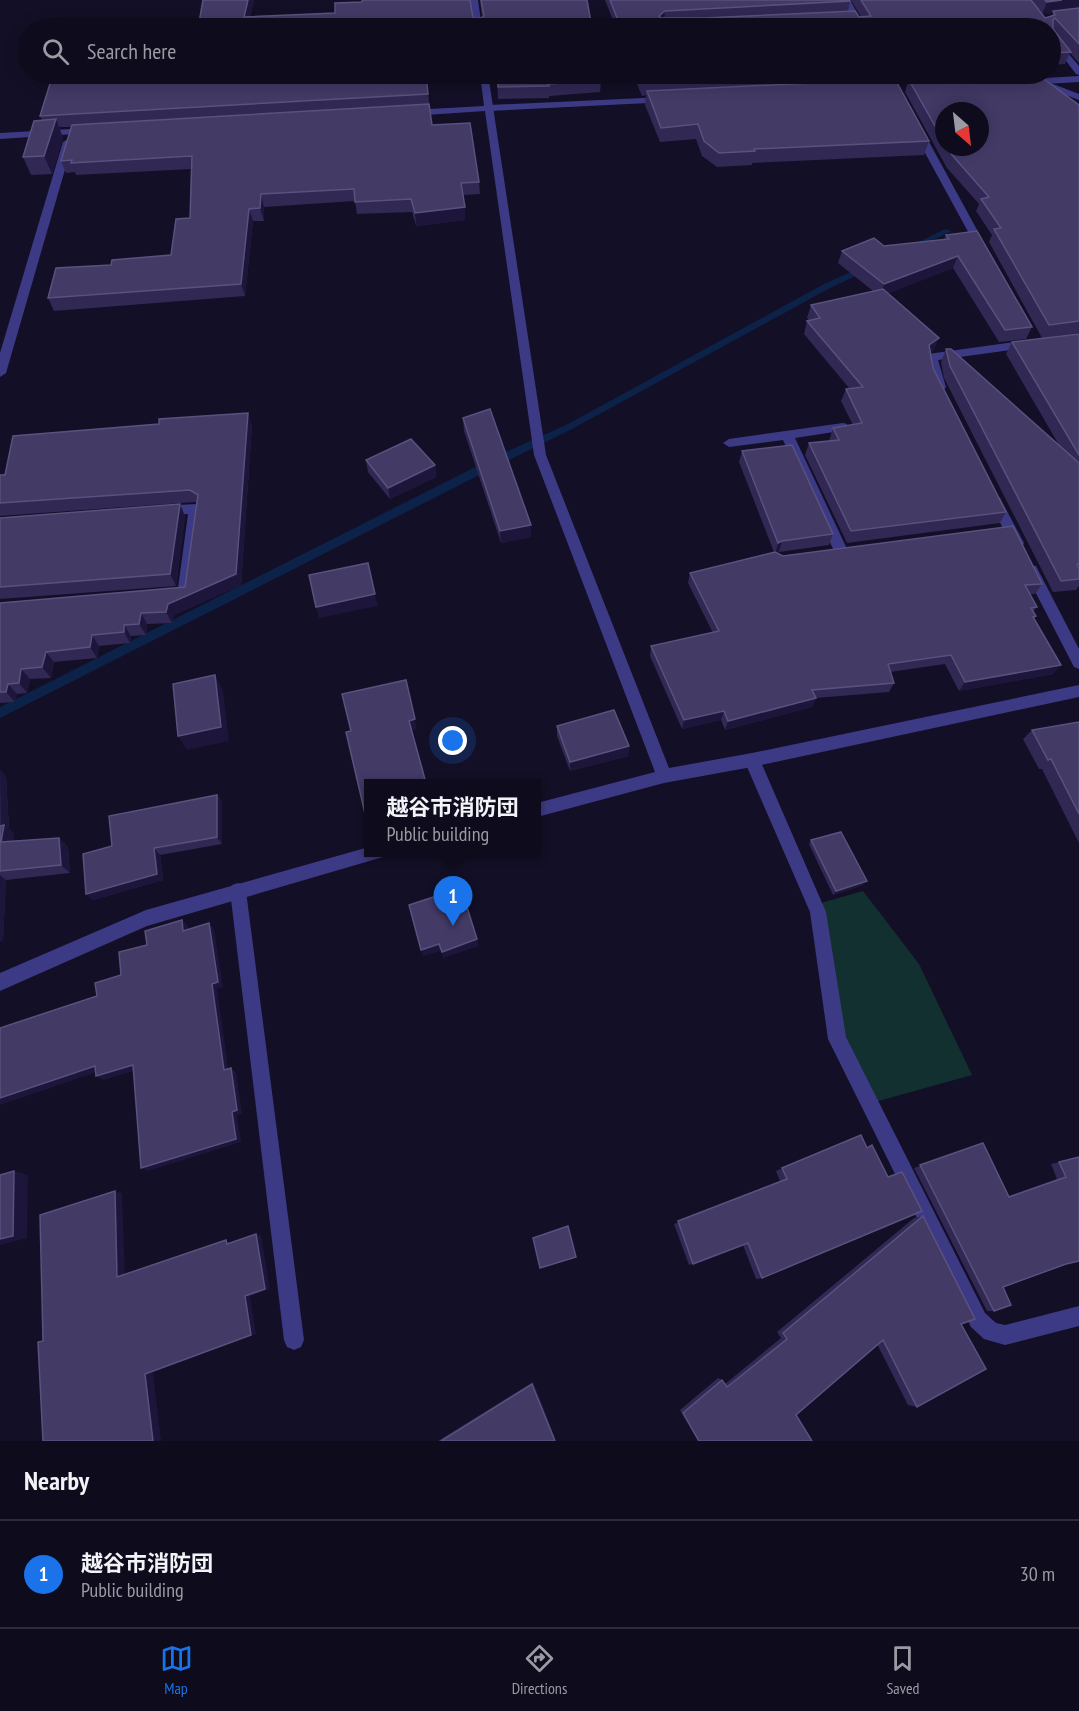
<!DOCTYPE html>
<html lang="en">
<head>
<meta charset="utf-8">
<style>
	:root { --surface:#0e0b1c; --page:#171425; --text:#f1f3f6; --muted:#9b9ba3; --line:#2e2b3b; --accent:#1a73e8 }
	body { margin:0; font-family:"PT Sans Narrow","Noto Sans JP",sans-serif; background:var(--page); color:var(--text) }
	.compass { position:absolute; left:935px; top:102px; width:54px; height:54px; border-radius:50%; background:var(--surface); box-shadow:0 3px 15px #0003; rotate:152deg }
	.you { position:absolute; left:453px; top:741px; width:21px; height:21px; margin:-15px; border:4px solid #fff; border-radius:50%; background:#1a73e8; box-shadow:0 0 0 9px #1a73e833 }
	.badge { display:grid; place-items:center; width:39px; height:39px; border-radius:50%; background:var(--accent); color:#fff; font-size:20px; font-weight:700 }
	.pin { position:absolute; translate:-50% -50px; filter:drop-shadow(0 2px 3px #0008) }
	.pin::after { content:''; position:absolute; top:32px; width:21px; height:18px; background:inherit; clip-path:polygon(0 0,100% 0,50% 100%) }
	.popup { position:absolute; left:364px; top:779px; width:177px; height:78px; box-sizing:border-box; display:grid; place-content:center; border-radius:0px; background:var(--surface); filter:drop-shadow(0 2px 4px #0005); font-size:20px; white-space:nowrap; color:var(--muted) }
	.popup b { font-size:22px; color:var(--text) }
	.popup::after { content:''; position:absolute; left:50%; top:100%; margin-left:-12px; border:12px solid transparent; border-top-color:var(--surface) }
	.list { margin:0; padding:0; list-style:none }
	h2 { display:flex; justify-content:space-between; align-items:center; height:78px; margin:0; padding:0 24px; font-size:26px }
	h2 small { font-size:20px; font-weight:400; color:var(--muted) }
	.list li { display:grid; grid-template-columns:39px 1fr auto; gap:18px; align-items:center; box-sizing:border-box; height:108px; padding:0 24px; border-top:2px solid var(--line) }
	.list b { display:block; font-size:22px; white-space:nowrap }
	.list p { margin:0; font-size:20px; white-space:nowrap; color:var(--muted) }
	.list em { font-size:20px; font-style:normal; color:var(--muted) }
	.icon { flex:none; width:33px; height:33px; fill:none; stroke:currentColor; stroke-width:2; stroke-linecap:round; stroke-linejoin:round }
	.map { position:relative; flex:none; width:1079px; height:1441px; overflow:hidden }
	.search { position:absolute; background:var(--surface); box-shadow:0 3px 15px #0003; left:18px; right:18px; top:18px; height:66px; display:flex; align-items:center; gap:15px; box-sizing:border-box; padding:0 21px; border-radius:33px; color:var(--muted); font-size:22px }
	.sheet { height:186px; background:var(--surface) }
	nav { display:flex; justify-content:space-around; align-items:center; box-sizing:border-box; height:84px; border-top:2px solid var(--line); background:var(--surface); font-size:16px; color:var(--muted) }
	nav a { display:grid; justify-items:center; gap:3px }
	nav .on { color:var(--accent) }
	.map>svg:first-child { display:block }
	.green { fill:#12302f }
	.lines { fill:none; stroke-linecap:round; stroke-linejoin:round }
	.stream { fill:#0c2248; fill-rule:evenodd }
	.service { fill:#3d3a85; fill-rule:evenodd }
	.minor { fill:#3d3a85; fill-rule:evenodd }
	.tertiary { fill:#3d3a85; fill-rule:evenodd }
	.wall { fill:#312854; fill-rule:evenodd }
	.shaded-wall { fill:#1d163a }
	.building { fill:#433a66; stroke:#5a527e; stroke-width:1.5 }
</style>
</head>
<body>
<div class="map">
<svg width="1079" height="1441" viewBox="0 0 1079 1441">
	<rect width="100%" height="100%" fill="#130f26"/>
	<!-- green -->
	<polygon class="green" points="863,891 919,964 972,1075 875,1102 844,1034 821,903"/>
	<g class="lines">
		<!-- stream -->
		<g class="stream">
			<polygon points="945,229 952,231 915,249 908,247"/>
			<polygon points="866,265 869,266 869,270 830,288 574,428 507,461 0,718 0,707 499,455 568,424 824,284"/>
		</g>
		<!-- service -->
		<g class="service">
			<polygon points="1050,32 1079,66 1079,75 1076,74 1050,40"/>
			<polygon points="1040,79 1079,94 1079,100 1037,84 1035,82"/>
			<polygon points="843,423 847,424 847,430 795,438 848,551 841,556 834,551 783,440 729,447 723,443 729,439"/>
			<polygon points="195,504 202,509 191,593 184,598 170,599 163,594 165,590 178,588 188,514 162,516 155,511 162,506"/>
			<polygon points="238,883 244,885 246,891 304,1340 301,1347 294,1350 287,1347 284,1340 230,891 232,885"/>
		</g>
		<!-- minor -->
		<g class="minor">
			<polygon points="842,0 850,0 866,28 858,28"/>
			<polygon points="883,74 891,74 905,97 903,99 897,99"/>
			<polygon points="1079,76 1079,82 1028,85 1023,82 1028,79"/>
			<polygon points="665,97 668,98 668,102 489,111 484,108 489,105"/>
			<polygon points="914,127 922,129 988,250 987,252 979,252 978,250 912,129"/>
			<polygon points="68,139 73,142 6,373 0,377 0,353 63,142"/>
			<polygon points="1028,340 1034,344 1032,347 938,360 946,387 944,390 936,390 930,379 926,357 928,354"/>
			<polygon points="994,493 1000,498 1024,543 1022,547 1012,547 1010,543 988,498"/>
			<polygon points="1031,565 1036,566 1079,649 1079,669 1074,667 1024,570"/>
			<polygon points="752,753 757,755 760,760 826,912 846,1037 985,1313 996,1323 1005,1325 1079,1306 1079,1326 1005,1345 984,1339 971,1327 828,1039 810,912 744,760 747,755"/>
		</g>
		<!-- tertiary -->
		<g class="tertiary">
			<polygon points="470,0 478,0 482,28 474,28"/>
			<polygon points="480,74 488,74 546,455 669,768 752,753 1079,685 1079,697 752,767 664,783 537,817 537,803 655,772 534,455 485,111 411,116 406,113 411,110 484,106"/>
			<polygon points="88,128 93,131 91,133 0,139 0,133"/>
			<polygon points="369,847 369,852 385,852 383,857 147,926 0,991 0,973 146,910"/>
		</g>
	</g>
	<!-- wall -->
	<g class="wall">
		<polygon points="203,0 254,0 250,17 473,18 481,18 482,17 480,0 587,0 592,28 198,28"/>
		<path d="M605,0h244l1,1 -2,10 11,6h2l-10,-17h228v63l-9,-10 -5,11 -15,1v-37h-434zM1053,13l-2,3 -6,2 -3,-4z"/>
		<polygon points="53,74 478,74 426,77 432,125 479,182 480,194 463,195 465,220 416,226 412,212 357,214 355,201 264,207 264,221 253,221 245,296 54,311 48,298 111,265 171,255 190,218 191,169 76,175 75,172 66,173 61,161 71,127 59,127 63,138 52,174 31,175 23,157 42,120 40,116"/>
		<polygon points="497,74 601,80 600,92 549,96 549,98 498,99"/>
		<polygon points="633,74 888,74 887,80 929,141 924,155 752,163 752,165 717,167 702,156 696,139 660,142 645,105 646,95 642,96"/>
		<path d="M893,74h127l-1,1 60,30v228l-37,5 -53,-96 3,-7 -16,-24 3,-7 -32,-36 -42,-76 3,-10 -9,1zM944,111l36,36h-36z"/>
		<polygon points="946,235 1032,327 1026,339 999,342 953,268 888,293 939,338 933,351 930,353 933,368 1006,512 1000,523 847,543 805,455 809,443 829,441 833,428 853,425 841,401 846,389 849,388 804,334 807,321 809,321 807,318 811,305 873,291 838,263 842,251 944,239"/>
		<polygon points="1079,334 1079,586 1076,590 1053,592 944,378 941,362 946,349 1059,445 1006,354 1012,342"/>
		<polygon points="463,418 531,525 531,537 501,543 464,431"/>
		<polygon points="252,425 241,585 174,615 172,623 147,624 146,635 131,636 130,643 99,646 97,658 54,662 51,678 30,679 27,693 17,694 15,702 0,703 0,603 185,587 197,503 195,502 0,516 0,475"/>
		<polygon points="742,451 833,534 829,545 779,552 777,553 783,556 1042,584 1035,594 1030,594 1037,607 1033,612 1036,616 1034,619 1053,674 959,691 945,664 890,672 894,683 889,692 816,698 812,707 725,730 721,720 682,729 650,656 651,646 713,633 688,583 690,573 774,552 739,462"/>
		<polygon points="366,460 435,465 436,477 390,499 368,472"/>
		<polygon points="185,516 176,586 0,599 0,518"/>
		<polygon points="1079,722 1079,843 1042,769 1039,769 1023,739 1032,730"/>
		<polygon points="557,726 629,746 628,756 570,771 557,736"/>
		<polygon points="0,770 6,777 9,829 14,834 13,841 59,838 68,847 70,873 6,880 3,940 0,941"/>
		<polygon points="217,795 222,802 222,844 160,855 163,880 93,900 86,894 112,846"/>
		<polygon points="811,840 863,885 833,895 809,844"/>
		<polygon points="861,1135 762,1278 756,1279 743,1245 689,1265 674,1224 780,1181 776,1171"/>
		<polygon points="983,1143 1009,1196 1057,1179 1051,1164 1079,1157 1066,1264 1003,1287 994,1311 987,1311 914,1168"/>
		<polygon points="923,1216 961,1324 917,1407 908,1405 877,1344 796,1415 812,1441 698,1441 680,1410 718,1378 722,1380 725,1384 781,1338 777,1332 914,1218"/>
		<polygon points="533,1382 555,1438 555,1441 438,1441"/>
	</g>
	<!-- shaded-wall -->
	<g class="shaded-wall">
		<polygon points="248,0 254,0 247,28 244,17"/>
		<polygon points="1062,0 1079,0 1079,10 1053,11 1053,13 1042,14 1047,2"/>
		<polygon points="665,11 664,23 659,16"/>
		<polygon points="56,119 63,138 52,174 44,156"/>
		<polygon points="261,194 264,207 264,221 260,208"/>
		<polygon points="465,207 465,220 416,226 415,213"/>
		<polygon points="249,209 253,221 245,296 241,284"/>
		<polygon points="958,256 953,268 880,297 884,284"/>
		<polygon points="939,338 933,351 924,357 929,345"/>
		<polygon points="248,413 252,425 241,585 174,615 172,623 166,612 168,604 236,574"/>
		<polygon points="435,465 436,477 390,499 388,488"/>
		<polygon points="180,504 185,516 176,586 170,574"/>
		<polygon points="531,525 531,537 501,543 500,531"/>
		<polygon points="782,541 779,552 775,554 778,543"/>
		<polygon points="375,594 378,606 319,618 316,607"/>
		<polygon points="141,613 147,624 146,635 139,624"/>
		<polygon points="124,625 131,636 130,643 124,632"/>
		<polygon points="92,635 99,646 97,658 90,647"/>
		<polygon points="46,652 54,662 51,678 42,667"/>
		<polygon points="1061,665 1053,674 959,691 965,682"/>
		<polygon points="21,669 30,679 27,693 19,683"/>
		<polygon points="215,675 223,690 229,741 187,750 178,736"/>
		<polygon points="8,684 17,694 15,702 6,692"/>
		<polygon points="816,698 812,707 725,730 728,721"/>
		<polygon points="724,711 721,720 682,729 684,720"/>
		<polygon points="415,719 417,729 411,730 409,721"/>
		<polygon points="629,746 628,756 570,771 570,762"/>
		<polygon points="0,770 6,777 9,829 14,834 11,851 1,842"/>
		<polygon points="217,795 222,802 222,844 217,837"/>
		<polygon points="59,838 68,847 70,873 61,865"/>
		<polygon points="154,848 160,855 163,880 93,900 86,894"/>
		<polygon points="0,875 6,880 3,940 0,941"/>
		<polygon points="867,881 863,885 833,895 836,891"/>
		<polygon points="182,920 188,926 189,937 183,931"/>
		<polygon points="209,923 214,929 223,987 217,989 229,1074 224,1070 212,984"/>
		<polygon points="477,939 479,946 443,958 442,952"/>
		<polygon points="439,944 441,951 423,956 421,950"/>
		<polygon points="133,1065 140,1069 104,1080 96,1076"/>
		<polygon points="95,1066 103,1070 0,1105 0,1098"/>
		<polygon points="231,1068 236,1072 242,1114 237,1115 241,1142 148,1171 141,1168 232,1112"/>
		<polygon points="14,1171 28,1175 27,1238 0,1245 0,1239"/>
		<polygon points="115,1191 122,1193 125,1278 117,1277"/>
		<polygon points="256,1234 261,1235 270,1289 250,1296 256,1334 153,1372 161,1441 153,1441 145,1374 245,1296"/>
		<polygon points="533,1382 555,1438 555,1441 532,1384"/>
	</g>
	<!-- building -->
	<g class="building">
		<polygon points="203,0 248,0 244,17 335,13 335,3 362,2 362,0 470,0 473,18 481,18 484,16 481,0 587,0 592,28 198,28"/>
		<polygon points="610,0 849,0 850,1 665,11 659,16 661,18 705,18 855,11 859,17 871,16 861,0 1031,0 1045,18 1055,15 1053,11 1079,8 1079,44 1055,18 1053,20 1053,29 1071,52 1050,53 1050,28 621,28"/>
		<polygon points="1045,0 1062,0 1047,2"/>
		<polygon points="53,74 426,74 428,94 40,116"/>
		<polygon points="497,74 600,74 601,80 548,84 549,86 498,87"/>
		<polygon points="639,74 849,74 643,83"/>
		<polygon points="1037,74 1079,105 1079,321 1049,325 994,229 1001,228 981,199 989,197 952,155 947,147 980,147 980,111 944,111 944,142 909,80"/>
		<polygon points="895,79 929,141 754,149 755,151 719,153 704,141 698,124 661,128 647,91"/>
		<polygon points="429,104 432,125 470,123 479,182 461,183 465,207 415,213 411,199 355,202 354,189 261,194 260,208 249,209 241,284 48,298 56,268 111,265 112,260 171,255 176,219 190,218 192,156 71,163 72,160 61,161 72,125"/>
		<polygon points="56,119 44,156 23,157 34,121"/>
		<polygon points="977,231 1032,327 1005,330 958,256 884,284 842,251 874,238 884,246 949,239 946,235"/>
		<polygon points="883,289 939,338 929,345 933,368 1006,512 851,531 809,443 839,440 833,428 862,423 846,389 863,387 807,321 820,318 811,305"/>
		<polygon points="1079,334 1079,455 1012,342"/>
		<polygon points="946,349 951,349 1079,463 1079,564 1077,564 1079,569 1079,579 1061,581 950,366"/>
		<polygon points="490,409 531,525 500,531 463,418"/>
		<polygon points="248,413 236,574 168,604 166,612 141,613 139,624 124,625 124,632 92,635 90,647 46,652 42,667 21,669 19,683 8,684 6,692 0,692 0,603 185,587 198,495 190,490 0,503 0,475 5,475 13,436 159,424 159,419"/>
		<polygon points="411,439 435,465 388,488 366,460"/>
		<polygon points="792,445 833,534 782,541 778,543 742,451"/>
		<polygon points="180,504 170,574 0,587 0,518"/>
		<polygon points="1013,526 1042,584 1025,585 1037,607 1031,608 1036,616 1033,617 1061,665 965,682 951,655 888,664 894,683 812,690 816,698 728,721 724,711 684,720 651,646 719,631 690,573 775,552 783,556"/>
		<polygon points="368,563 375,594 316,607 309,575"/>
		<polygon points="215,675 221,727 178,736 173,684"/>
		<polygon points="406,680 415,719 409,721 426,783 369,783 369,818 366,818 346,732 351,731 342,694"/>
		<polygon points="614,710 629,746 570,762 557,726"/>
		<polygon points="1079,722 1079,814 1051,759 1048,760 1032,730"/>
		<polygon points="217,795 217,837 154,848 157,874 86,894 83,854 112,846 109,816"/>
		<polygon points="4,825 1,842 59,838 61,865 0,871 0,826"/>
		<polygon points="841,832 867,881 836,891 811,840"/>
		<polygon points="461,888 477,939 442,952 439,944 421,950 409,905"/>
		<polygon points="182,920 183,931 209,923 218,982 212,984 224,1070 231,1068 237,1110 232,1112 236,1139 141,1168 133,1065 96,1076 95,1066 0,1098 0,1028 97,996 95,983 121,975 119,952 147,945 145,931"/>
		<polygon points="861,1135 867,1148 872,1145 888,1177 902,1172 922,1211 762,1278 748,1243 693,1264 678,1221 787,1179 782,1168"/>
		<polygon points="983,1143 1009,1197 1066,1177 1059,1162 1079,1157 1079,1261 1066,1264 1003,1287 1011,1305 994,1311 920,1165"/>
		<polygon points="14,1171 13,1236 0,1239 0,1175"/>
		<polygon points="115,1191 117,1277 226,1240 227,1244 256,1234 265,1289 245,1296 251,1335 145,1374 153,1441 43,1441 38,1342 43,1341 40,1215"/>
		<polygon points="923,1216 975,1319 961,1324 986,1369 917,1407 883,1340 796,1415 812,1441 699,1441 683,1413 722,1380 727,1387 787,1339 783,1333"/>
		<polygon points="568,1226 576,1257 540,1268 533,1238"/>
		<polygon points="532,1384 555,1441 441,1441"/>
	</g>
</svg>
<svg class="compass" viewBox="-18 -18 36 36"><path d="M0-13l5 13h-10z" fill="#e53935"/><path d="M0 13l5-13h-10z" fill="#9b9ba3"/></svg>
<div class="you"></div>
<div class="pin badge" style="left:453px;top:926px">1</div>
<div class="popup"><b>越谷市消防団</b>Public building</div>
<div class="search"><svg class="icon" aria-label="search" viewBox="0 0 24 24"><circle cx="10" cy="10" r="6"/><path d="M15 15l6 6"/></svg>Search here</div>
</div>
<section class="sheet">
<h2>Nearby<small></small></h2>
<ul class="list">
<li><span class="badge">1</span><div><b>越谷市消防団</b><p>Public building</p></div><em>30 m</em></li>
</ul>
</section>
<nav>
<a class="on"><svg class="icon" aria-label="map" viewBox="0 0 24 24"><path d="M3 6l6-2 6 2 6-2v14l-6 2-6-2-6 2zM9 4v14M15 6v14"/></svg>Map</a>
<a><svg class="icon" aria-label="directions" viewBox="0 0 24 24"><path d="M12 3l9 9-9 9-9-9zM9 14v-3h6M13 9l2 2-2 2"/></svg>Directions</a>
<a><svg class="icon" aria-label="saved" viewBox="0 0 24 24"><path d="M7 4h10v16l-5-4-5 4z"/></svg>Saved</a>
</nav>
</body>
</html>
